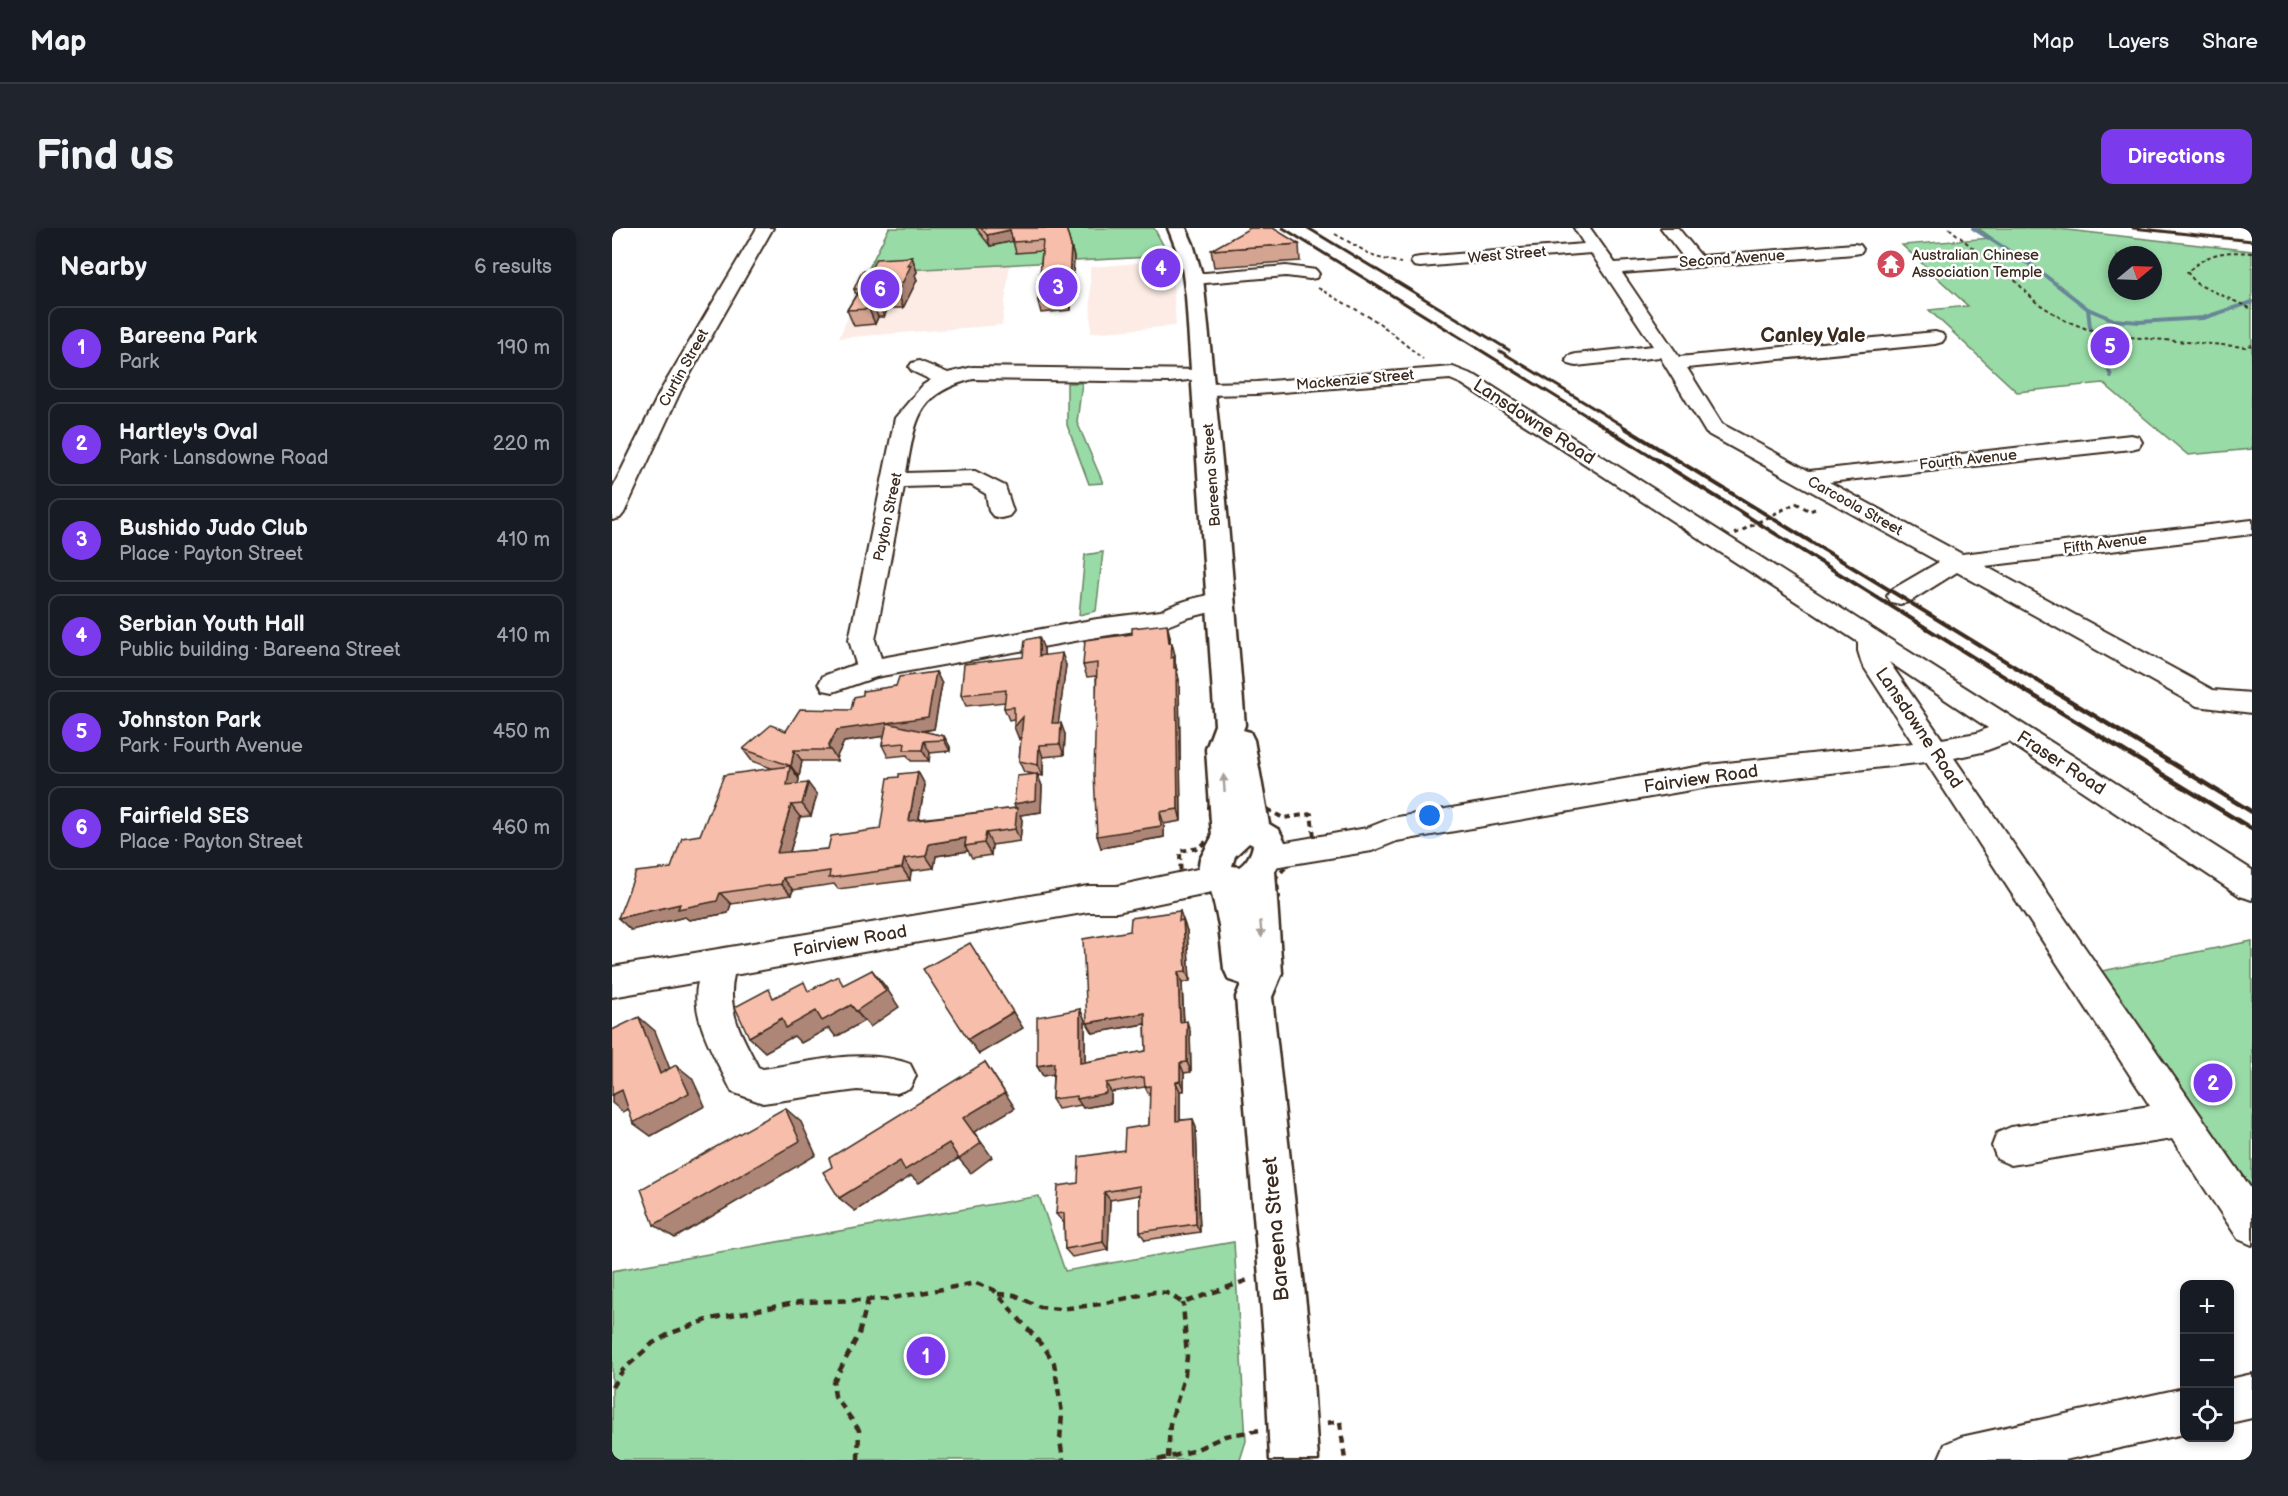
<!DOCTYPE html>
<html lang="en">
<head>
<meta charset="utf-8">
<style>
	:root { --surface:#171b24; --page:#20242c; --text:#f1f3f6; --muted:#9ea1a6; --line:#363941; --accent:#7c3aed }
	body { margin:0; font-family:"Balsamiq Sans",sans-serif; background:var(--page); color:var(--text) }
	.controls { position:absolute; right:18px; bottom:18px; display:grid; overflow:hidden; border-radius:12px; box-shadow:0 3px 9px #0003 }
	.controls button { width:54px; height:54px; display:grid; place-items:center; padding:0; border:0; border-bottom:2px solid var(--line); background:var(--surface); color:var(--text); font:30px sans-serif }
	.compass { position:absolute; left:1496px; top:18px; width:54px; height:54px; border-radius:50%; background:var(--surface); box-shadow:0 3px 9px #0003; rotate:71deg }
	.you { position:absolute; left:818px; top:588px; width:21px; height:21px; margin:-15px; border:4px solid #fff; border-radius:50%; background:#1a73e8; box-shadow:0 0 0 9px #1a73e833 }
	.badge { display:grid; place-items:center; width:39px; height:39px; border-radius:50%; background:var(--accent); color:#fff; font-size:20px; font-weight:700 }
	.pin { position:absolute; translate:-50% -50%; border:3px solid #fff; box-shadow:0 2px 6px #0006 }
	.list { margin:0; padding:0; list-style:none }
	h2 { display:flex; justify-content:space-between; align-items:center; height:78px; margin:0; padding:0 24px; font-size:26px }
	h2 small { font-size:20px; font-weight:400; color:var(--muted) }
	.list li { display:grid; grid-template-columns:39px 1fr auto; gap:18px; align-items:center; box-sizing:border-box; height:84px; margin:0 12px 12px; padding:0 12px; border:2px solid var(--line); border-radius:12px }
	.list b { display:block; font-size:22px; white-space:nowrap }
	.list p { margin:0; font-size:20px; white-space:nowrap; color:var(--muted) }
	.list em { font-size:20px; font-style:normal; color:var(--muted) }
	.icon { flex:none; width:33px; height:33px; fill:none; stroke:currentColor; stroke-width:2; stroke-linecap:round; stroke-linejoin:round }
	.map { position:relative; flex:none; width:1640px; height:1232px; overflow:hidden; border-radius:12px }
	header { display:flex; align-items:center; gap:36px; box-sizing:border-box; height:84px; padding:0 30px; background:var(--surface); border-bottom:2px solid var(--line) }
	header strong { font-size:28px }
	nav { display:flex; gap:33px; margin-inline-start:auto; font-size:21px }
	.intro { display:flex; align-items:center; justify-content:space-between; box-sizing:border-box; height:144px; padding:0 36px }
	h1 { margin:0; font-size:42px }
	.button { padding:15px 27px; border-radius:12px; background:var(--accent); color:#fff; font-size:21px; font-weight:700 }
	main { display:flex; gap:36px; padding:0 36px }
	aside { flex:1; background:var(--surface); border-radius:12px; box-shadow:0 3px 9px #0003 }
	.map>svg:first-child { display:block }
	.built { fill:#fdece6 }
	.green { fill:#98dba7; stroke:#6a8262; stroke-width:1.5; fill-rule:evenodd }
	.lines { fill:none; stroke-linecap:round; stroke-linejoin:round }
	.stream { stroke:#698697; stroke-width:4 }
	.minor-casing { stroke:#3b2a1e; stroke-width:4 }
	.major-casing { stroke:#3b2a1e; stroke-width:5 }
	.path-far3 { stroke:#3b2a1e; stroke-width:2; stroke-dasharray:4 3; stroke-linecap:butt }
	.path-far2 { stroke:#3b2a1e; stroke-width:3; stroke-dasharray:4.5 4; stroke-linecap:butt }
	.path-far1 { stroke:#3b2a1e; stroke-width:4; stroke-dasharray:6 4.5; stroke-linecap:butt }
	.path { stroke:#3b2a1e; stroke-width:4.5; stroke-dasharray:8 6; stroke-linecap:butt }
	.minor { fill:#fff; fill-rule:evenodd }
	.major { fill:#fff; fill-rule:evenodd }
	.rail-far2 { stroke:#3b2a1e; stroke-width:3 }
	.rail-far1 { stroke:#3b2a1e; stroke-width:4 }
	.rail { stroke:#3b2a1e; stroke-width:4.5 }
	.path-bridge { stroke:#3b2a1e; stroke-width:3; stroke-dasharray:4.5 4; stroke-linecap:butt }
	.wall { fill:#d4a493; stroke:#3b2a1e; stroke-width:1.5 }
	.shaded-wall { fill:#ad8678; stroke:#3b2a1e; stroke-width:1.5 }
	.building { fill:#f7bfab; stroke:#3b2a1e; stroke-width:1.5 }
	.oneway { fill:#a79f9a }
	.labels { text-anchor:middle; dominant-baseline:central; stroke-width:5; stroke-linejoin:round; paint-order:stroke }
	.far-street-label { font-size:15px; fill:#3b2a1e; stroke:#fff }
	.far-poi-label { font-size:15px; fill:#3b2a1e; stroke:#fff; text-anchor:start }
	.street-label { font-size:18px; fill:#3b2a1e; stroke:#fff }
	.far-district-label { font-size:20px; font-weight:bold; fill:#3b2a1e; stroke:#fff }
	.near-street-label { font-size:21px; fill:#3b2a1e; stroke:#fff }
</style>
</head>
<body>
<header>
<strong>Map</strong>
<nav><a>Map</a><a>Layers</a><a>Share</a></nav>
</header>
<div class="intro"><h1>Find us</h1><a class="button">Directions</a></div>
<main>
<aside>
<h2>Nearby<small>6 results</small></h2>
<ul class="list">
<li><span class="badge">1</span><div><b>Bareena Park</b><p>Park</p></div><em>190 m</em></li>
<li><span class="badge">2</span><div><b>Hartley's Oval</b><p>Park · Lansdowne Road</p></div><em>220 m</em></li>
<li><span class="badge">3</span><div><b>Bushido Judo Club</b><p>Place · Payton Street</p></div><em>410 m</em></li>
<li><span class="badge">4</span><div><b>Serbian Youth Hall</b><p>Public building · Bareena Street</p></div><em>410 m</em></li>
<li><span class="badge">5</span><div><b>Johnston Park</b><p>Park · Fourth Avenue</p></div><em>450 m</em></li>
<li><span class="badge">6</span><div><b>Fairfield SES</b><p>Place · Payton Street</p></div><em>460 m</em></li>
</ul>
</aside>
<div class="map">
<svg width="1640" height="1232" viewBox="0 0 1640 1232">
	<rect width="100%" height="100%" fill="#fff"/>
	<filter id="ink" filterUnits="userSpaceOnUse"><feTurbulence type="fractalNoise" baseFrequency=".0167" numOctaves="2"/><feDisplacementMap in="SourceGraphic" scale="12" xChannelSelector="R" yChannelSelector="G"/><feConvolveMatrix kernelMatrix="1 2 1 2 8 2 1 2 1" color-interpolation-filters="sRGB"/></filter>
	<g filter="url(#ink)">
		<!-- built -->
		<g class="built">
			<polygon points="548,33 560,39 564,98 479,105 478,39"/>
			<polygon points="398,36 390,97 227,110 255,44"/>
		</g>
		<!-- green -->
		<g class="green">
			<polygon points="277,0 542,0 557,28 255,44"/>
			<path d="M1366,0h72l202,23v198l-64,6 -85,-72 -86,9 -88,-82 39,-4 -66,-61 90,-7zM1505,27h36v36h-36z"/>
			<polygon points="455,155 470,155 465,194 491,255 477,256 455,197"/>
			<polygon points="491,324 484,383 467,387 473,327"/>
			<polygon points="1640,713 1640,967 1485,744"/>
			<polygon points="427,968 453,1043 622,1014 634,1213 628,1232 0,1232 0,1043"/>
		</g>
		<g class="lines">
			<!-- stream -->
			<g class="stream">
				<polyline points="1361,0 1422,39 1476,81 1502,92 1527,94 1591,90 1640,74"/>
				<polyline points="1476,81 1478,99"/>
				<polyline points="1481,105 1499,148"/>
			</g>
			<!-- minor casing -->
			<g class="minor-casing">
				<g id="minor">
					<polygon points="145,0 161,0 69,162 12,285 8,290 0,292 0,261 49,162"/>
					<polygon points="962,0 978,0 1003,35 1072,30 1049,0 1066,0 1089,28 1242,16 1248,17 1251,21 1248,25 1242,26 1010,45 1067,129 1323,104 1330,106 1333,110 1330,114 1323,116 1075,140 1110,196 1197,243 1519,207 1527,209 1530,214 1527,219 1519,221 1217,254 1350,326 1640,292 1640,306 1373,338 1601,462 1640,465 1640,485 1585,478 1345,344 1297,374 1288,376 1279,374 1275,368 1279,362 1327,334 1094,205 1048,129 964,138 957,136 954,132 957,128 964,126 1041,118 979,25 808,39 802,38 799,34 802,30 808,29 972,16"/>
					<polygon points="674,38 704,42 707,46 704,50 698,51 674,48 582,56 576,55 573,51 576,47 582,46"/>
					<path d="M307,133l29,12 25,-6 236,3 3,4 -3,4 -40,4 -196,-3c-58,15 -57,42 -67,94l69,-2 30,15 8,25 -4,5 -8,2 -8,-2 -4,-5 -3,-17 -15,-9 -67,2 -29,153 6,18 216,-39 64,-8c15,-9 53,-20 69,-16l4,6 -4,6 -43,11 -20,8 -70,11 -221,40 -43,15 -10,-2 -4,-7 4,-7 33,-12 -7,-24 46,-222 28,-33 8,-5 -19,-9 -3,-4 3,-4z"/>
					<path d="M841,139l23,9 776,494v30l-12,-4 -231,-154 -27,10 -28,6 298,432v55l-14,-6 -66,-100 -161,26 -14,-6 -5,-13 5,-13 14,-6 139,-21 -224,-344 -218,25 -311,54 -25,10 -104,17 -11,-3 -5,-9 5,-9 110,-19 25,-10 316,-53 205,-22 -51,-79 -4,-13v-9l-396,-258 -12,-5 -193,15 -52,1 -7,-2 -3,-4 3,-4 7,-2 52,-1zM1277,434l99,66 -11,5 -35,6z"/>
					<path d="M609,636l11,4 5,9 -5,9 -11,4 -104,22h-29l-354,63c-8,37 8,60 24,92l5,2c47,-7 102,-22 147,-5l6,12 -6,12 -13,5 -40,-3 -94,13 -31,-11c-15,-32 -43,-75 -34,-110l-86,15v-30l476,-81h29z"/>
					<polygon points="1640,1146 1640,1190 1618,1195 1618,1151"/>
					<polygon points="1572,1160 1572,1206 1453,1232 1326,1232 1333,1216 1349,1209"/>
				</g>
			</g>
			<!-- major casing -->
			<g class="major-casing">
				<path id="major" d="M556,0h18l7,16 10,34 23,223 19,224 -2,5 7,2 4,8 15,84 10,6 7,14 -3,12 -8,15 7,102 -10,24 39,353 7,110h-48l-5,-110 -29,-353 5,-13 -12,-4 -5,-11 -5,-44 -9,-39 -12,-15 2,-12 12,-22 -6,-88 9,-24 -29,-429 -5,-35zM637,615l4,2c-1,8 -7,18 -14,22l-7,-1 3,-10z"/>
			</g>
			<!-- path-far3 -->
			<g class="path-far3">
				<polyline points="1337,0 1361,20 1388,37 1424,74 1452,92 1475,101 1517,109 1634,119 1640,117"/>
				<polyline points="723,6 763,29 789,35"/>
				<path d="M1640,25c-30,-2 -42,-1 -65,19l10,12 55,25"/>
				<polyline points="706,60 766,94 811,131"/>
			</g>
			<!-- path-far2 -->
			<polyline class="path-far2" points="1184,275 1198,283 1203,281 1200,279"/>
			<!-- path-far1 -->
			<polygon class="path-far1" points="651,572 652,579 671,590 699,586 705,631 678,635 664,649 667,669 604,678 603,665 574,670 569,658 568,623 587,620 600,608 597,579"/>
			<!-- path -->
			<g class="path">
				<polyline points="386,1066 403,1067 428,1079 448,1081 489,1076 542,1064 555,1065 571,1075 636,1052"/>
				<polyline points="0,1159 11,1142 41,1115 59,1105 98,1091 188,1074 275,1071 364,1055 382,1062 434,1122 442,1135 450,1185 448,1212 451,1232"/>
				<polyline points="715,1195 728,1193 733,1232"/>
				<polyline points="556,1230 558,1196 573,1146 575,1129 571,1075"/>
				<polyline points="246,1232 247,1202 223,1168 221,1155 247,1106 256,1072"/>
				<polyline points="546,1232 581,1223 613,1208 648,1202"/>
			</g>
			<!-- minor -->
			<use href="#minor" class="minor"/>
			<!-- major -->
			<use href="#major" class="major"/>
			<!-- rail-far2 -->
			<g class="rail-far2">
				<polyline points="671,0 996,201"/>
				<polyline points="696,0 897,122"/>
				<polyline points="1521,0 1640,13"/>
				<polyline points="888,123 1016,201"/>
			</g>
			<!-- rail-far1 -->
			<g class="rail-far1">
				<polyline points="994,200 1412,461"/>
				<polyline points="1013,200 1439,461"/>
			</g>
			<!-- rail -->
			<g class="rail">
				<polyline points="1409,460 1640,601"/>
				<polyline points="1437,460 1640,584"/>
			</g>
			<!-- path-bridge -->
			<polyline class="path-bridge" points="1123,306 1184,275"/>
		</g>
		<!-- wall -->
		<g class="wall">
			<polygon points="364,0 454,0 462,29 459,82 429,85 426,73 430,23 404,25 401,13 378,18"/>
			<polygon points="687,16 688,33 602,39 599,22"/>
			<polygon points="300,29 305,44 303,47 305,52 291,80 276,80 272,89 266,89 263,96 242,98 235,82 244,67 242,61 258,43"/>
			<polygon points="558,408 558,415 563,427 563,434 567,452 569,593 552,596 552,609 489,620 484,448 475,449 471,437"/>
			<polygon points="432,421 432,427 454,437 446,495 453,506 452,527 431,529 431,548 426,547 430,558 429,584 408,587 410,592 408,613 380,617 379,627 360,630 356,623 324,628 322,640 299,643 298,652 226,661 222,656 181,662 179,667 119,676 116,685 77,692 73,689 19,702 6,690 59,640 88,607 162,541 140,533 131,521 174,503 239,482 251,467 284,458 324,444 330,456 322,501 310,503 332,508 338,519 338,523 318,525 317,533 299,533 295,527 276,529 270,517 272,508 232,514 224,530 226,533 190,533 187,549 186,549 187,551 186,556 205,567 199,588 188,589 178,624 216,621 268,601 287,549 306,544 313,557 307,591 404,580 402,576 421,546 412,544 407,533 409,508 407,511 402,491 397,492 392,480 393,474 354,478 349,467 411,429"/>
			<polygon points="568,683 575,703 578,753 570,755 572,794 578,803 579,844 572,845 572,863 568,863 568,892 581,891 584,900 588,1004 533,1012 528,1004 528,967 498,972 496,1022 460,1029 453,1021 452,994 451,994 444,986 466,955 512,922 537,897 538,869 533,859 499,864 499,875 471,880 469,877 446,881 440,871 441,846 431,848 425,838 468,781 473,792 473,834 534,823 533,796 481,805 475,795 518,703"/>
		</g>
		<!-- shaded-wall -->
		<g class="shaded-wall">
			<polygon points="398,2 402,13 378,18 375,7"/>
			<polygon points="459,18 462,29 459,82 456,70"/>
			<polygon points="300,29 305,44 303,47 305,52 291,80 286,64 295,38"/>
			<polygon points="270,65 276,80 272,89 266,74"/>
			<polygon points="260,74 266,89 263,96 257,81"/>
			<polygon points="555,396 558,408 559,425 560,415 563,427 563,434 567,452 569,593 566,581 559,430"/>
			<polygon points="427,409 432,421 432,439 427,428"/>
			<polygon points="450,425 454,437 445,506 440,495"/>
			<polygon points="324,444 330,456 322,501 232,514 224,530 216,519 225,502"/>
			<polygon points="411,489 416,501 407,511 402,499"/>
			<polygon points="449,495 453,506 452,527 448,516"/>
			<polygon points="332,508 338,519 338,523 332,512"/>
			<polygon points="312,513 318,525 317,533 310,522"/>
			<polygon points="427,517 431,529 431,548 426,537"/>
			<polygon points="182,522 190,533 187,549 179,538"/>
			<polygon points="178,538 187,551 184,569 175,557"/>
			<polygon points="306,544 313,557 304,605 297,593"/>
			<polygon points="425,546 430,558 429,584 408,587 410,592 408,613 403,601 404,581 402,576"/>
			<polygon points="196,555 205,567 199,588 190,576"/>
			<polygon points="179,577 188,589 174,637 165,625"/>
			<polygon points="548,584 552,596 552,609 489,620 485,608"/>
			<polygon points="374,605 380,617 379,627 372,615"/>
			<polygon points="354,610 353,618 356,623 324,628 322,640 314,628 317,616"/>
			<polygon points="292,631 299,643 298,652 290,640"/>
			<polygon points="171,650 181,662 179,667 169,656"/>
			<polygon points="108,665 119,676 116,685 77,692 73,689 19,702 6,690 68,676"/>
			<polygon points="571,692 575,703 578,753 574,743"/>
			<polygon points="260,742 273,758 287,779 258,799 244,783"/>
			<polygon points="566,744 570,755 572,804 568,794"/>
			<polygon points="239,777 252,793 224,809 217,800 189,815 182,808 153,824 137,809 170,790"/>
			<polygon points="468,781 473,792 473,845 468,835"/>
			<polygon points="401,784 411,800 367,826 356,811"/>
			<polygon points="533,785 537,795 481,805 475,795"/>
			<polygon points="27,789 43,803 65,859 48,846"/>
			<polygon points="575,793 578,803 579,844 575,834"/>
			<polygon points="373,834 403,880 362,904 380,929 359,945 347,931 349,929 307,955 299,948 243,983 227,970 351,890"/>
			<polygon points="442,835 448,845 431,848 425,838"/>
			<polygon points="568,835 572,845 572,863 568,853"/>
			<polygon points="64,837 80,850 93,878 39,908 21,895"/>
			<polygon points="564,854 568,863 568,902 564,893"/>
			<polygon points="494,855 499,864 499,875 471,880 465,871"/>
			<polygon points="10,862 28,875 11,884 0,875 0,867"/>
			<polygon points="173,880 189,894 204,927 63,1010 42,997"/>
			<polygon points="581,891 584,900 588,1004 584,996"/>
			<polygon points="492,964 498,972 496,1022 491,1014"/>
		</g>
		<!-- building -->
		<g class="building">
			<polygon points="369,0 454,0 459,18 456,70 426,73 431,12 401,14 398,2 375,7"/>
			<polygon points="638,0 661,0 687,16 599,22"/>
			<polygon points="300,29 295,38 299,37 286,64 270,65 266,74 260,74 257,81 235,82 248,61 242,61 250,43 258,43 264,31"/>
			<polygon points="555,396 557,415 560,415 559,430 562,429 562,440 564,440 566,581 548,584 549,598 485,608 482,546 485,435 471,437 473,412 520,406 520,400"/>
			<polygon points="427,409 427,428 450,425 440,495 449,495 448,516 427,517 426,537 407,533 411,489 402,499 402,479 392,480 394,462 349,467 352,436 411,429 413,412"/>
			<polygon points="324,444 316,489 225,502 216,519 218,522 182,522 179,538 131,521 159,497 174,503 188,481 239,482 242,469 251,467 251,463 284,458 287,449"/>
			<polygon points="275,495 332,508 332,512 312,513 310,522 292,522 293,515 270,517"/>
			<polygon points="178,538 175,557 196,555 190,576 179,577 165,625 216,621 219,608 268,601 276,550 287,549 287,546 306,544 297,593 405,580 403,601 374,605 372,615 353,618 354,610 317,616 314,628 292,631 290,640 217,650 218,643 171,650 169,656 108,665 105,673 66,681 68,676 6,690 24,644 59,640 70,610 88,607 112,547"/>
			<polygon points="425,546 424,572 402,576 405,548"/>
			<polygon points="568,683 567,693 571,692 574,743 566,744 568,794 575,793 575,834 568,835 568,853 564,854 564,893 581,891 584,996 528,1004 528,958 492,964 491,1014 453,1021 452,985 444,986 446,958 466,955 467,929 512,922 513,901 537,897 538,858 533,859 532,849 494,855 494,865 465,871 465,868 440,871 442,835 425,838 425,789 468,781 468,835 534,823 533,785 475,795 471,711 518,703 519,690"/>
			<polygon points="358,715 401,784 356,811 311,741"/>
			<polygon points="260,742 274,763 244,783 239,777 210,793 204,783 174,800 170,790 137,809 123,779 157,761 161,770 192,754 196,763 226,748 231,757"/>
			<polygon points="27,789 48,846 64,837 77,865 21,895 10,862 0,867 0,802"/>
			<polygon points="373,834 393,865 351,890 369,915 347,931 337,915 293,942 288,933 227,970 211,944 220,939 217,930"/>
			<polygon points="173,880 188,913 42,997 29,961"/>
		</g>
		<!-- one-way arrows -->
		<defs><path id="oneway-solid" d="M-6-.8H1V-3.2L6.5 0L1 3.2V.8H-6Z" transform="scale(1.5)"/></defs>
		<g class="oneway">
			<use href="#oneway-solid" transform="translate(612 555) rotate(-94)"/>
			<use href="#oneway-solid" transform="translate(649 701) rotate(85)"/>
		</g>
	</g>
	<!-- icons -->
	<defs>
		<g id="temple-disc" transform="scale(1.5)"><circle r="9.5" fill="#d1495b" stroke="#fff"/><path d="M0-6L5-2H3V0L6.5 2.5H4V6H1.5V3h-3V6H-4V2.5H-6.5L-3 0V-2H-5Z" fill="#fff"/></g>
	</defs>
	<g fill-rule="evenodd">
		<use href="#temple-disc" x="1279" y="36"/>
	</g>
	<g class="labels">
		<!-- far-street labels -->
		<g class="far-street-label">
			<text transform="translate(895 27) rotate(-5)">West Street</text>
			<text transform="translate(1120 31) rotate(-4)">Second Avenue</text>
			<text transform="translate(72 140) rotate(-61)">Curtin Street</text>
			<text transform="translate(743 152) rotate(-5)">Mackenzie Street</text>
			<text transform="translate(1356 232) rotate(-6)">Fourth Avenue</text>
			<text transform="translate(600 247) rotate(-94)">Bareena Street</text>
			<text transform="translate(1243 278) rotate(29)">Carcoola Street</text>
			<text transform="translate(276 289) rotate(-78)">Payton Street</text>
			<text transform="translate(1493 316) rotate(-7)">Fifth Avenue</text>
		</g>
		<!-- far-poi labels -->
		<g class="far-poi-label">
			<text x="1300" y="27">Australian Chinese<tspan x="1300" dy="17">Association Temple</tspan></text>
		</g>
		<!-- street labels -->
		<g class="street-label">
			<text transform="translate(922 194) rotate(33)">Lansdowne Road</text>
			<text transform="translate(1307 500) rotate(56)">Lansdowne Road</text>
			<text transform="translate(1449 535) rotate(33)">Fraser Road</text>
			<text transform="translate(1089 551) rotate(-8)">Fairview Road</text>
			<text transform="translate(238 713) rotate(-10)">Fairview Road</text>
		</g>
		<!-- far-district labels -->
		<g class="far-district-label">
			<text x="1201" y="108">Canley Vale</text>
		</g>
		<!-- near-street labels -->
		<g class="near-street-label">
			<text transform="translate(664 1001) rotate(-95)">Bareena Street</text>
		</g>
	</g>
</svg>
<div class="controls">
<button>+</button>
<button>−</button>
<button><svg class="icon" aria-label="locate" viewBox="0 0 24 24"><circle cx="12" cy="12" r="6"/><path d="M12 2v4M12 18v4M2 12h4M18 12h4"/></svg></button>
</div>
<svg class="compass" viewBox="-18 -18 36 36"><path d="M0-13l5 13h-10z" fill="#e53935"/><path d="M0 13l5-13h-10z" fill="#9ea1a6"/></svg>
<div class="you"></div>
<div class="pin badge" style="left:314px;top:1128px">1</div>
<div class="pin badge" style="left:1601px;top:855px">2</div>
<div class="pin badge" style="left:446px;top:59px">3</div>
<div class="pin badge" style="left:549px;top:40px">4</div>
<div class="pin badge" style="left:1498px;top:118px">5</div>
<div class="pin badge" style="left:268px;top:61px">6</div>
</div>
</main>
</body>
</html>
